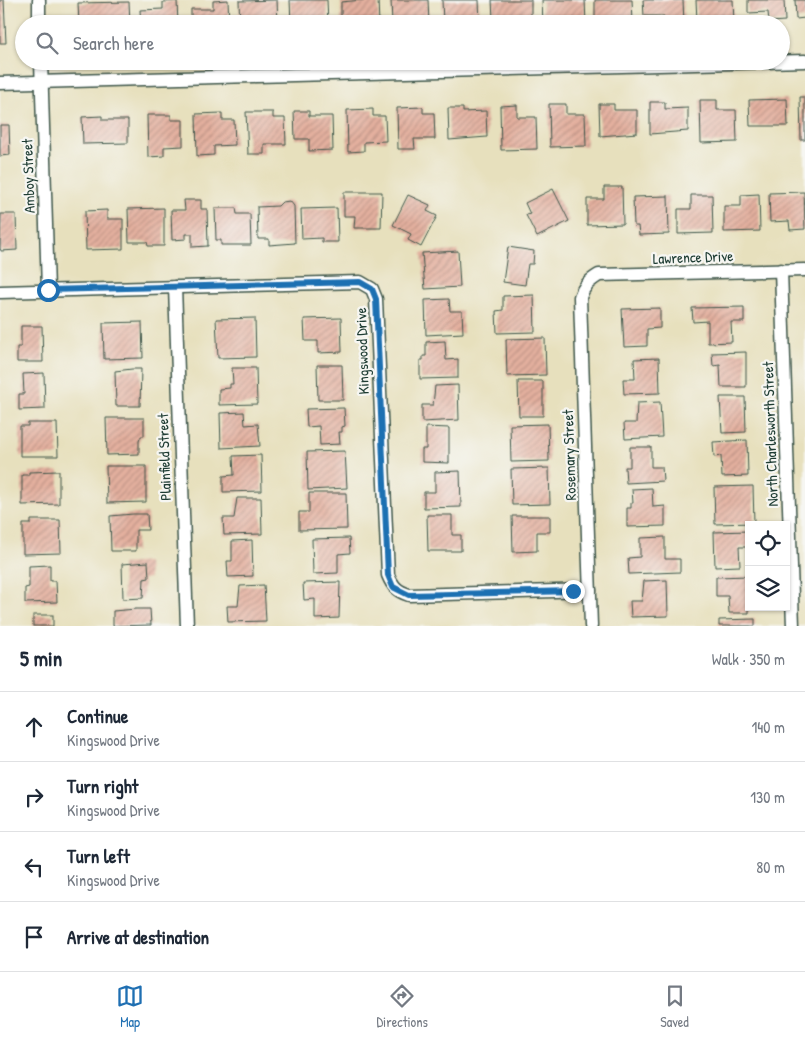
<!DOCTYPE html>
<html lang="en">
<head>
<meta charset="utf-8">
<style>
	:root { --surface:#fff; --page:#f2f2f3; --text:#1f2937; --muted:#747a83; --line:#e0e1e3; --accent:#1f6fb2 }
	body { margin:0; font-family:"Patrick Hand",sans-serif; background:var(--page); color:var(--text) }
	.controls { position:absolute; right:15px; bottom:15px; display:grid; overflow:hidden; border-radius:0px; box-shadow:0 1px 4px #0004 }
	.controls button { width:45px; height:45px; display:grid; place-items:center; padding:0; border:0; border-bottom:1px solid var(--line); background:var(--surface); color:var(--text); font:25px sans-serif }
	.stop { position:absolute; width:15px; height:15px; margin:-11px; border:4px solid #1f6fb2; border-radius:50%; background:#fff }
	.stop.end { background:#1f6fb2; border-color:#fff; box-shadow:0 1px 5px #0008 }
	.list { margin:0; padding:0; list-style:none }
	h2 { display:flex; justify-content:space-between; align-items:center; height:65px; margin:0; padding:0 20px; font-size:21px }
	h2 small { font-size:16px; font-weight:400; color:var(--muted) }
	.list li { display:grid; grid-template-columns:32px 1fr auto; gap:15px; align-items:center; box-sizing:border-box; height:70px; padding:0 20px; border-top:1px solid var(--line) }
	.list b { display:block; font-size:19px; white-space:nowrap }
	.list p { margin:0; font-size:16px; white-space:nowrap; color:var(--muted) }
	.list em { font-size:16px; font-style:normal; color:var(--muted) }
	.icon { flex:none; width:28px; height:28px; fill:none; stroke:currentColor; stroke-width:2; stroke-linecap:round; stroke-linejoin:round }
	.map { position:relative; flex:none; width:805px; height:626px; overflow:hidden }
	.search { position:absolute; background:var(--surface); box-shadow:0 1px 4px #0004; left:15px; right:15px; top:15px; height:55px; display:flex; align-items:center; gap:12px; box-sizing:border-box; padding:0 18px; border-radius:28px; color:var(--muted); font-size:19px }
	.sheet { height:345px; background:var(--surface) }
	nav { display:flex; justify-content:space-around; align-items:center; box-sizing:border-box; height:70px; border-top:1px solid var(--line); background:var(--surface); font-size:14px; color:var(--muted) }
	nav a { display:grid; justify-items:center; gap:2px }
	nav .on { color:var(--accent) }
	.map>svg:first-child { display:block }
	.building { fill:url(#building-hatch) }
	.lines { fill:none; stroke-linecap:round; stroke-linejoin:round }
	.minor-casing { stroke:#3d5549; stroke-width:15 }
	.minor { stroke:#fff; stroke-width:12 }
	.route { stroke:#1f6fb2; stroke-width:6 }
	.labels { text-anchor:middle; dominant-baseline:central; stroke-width:4.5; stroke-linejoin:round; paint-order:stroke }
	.street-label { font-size:15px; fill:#1f3d34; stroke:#f6f6f2 }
</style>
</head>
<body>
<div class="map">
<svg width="805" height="626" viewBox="0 0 805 626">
	<defs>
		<pattern id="building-hatch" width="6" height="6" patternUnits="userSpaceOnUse" patternTransform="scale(1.25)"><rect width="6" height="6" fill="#e4b09f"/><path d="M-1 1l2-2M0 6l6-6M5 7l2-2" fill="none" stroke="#b89082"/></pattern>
	</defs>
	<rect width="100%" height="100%" fill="#f6f6f2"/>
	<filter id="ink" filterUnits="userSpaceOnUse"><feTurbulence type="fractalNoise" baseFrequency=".02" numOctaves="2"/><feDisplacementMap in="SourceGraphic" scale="10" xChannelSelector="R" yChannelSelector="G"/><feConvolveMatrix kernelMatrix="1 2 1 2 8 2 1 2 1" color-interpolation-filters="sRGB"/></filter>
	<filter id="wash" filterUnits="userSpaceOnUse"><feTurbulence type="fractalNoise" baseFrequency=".0096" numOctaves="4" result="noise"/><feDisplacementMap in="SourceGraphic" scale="20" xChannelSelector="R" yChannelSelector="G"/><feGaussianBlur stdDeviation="1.12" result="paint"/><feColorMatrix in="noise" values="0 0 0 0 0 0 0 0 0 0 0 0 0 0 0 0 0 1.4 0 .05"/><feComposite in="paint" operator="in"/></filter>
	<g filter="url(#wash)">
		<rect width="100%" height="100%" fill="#e7e0bd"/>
		<g id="blocks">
			<!-- building -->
			<g class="building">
				<polygon points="0,0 4,0 6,43 0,43"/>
				<polygon points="228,0 229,24 191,24 191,9 213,9 213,1"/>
				<polygon points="277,0 278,24 240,24 239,1"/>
				<polygon points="290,0 327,0 328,24 291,24"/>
				<polygon points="362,0 378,0 379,24 341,24 341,2"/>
				<polygon points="391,0 428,0 429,24 392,23"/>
				<polygon points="442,0 479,0 480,24 443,22"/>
				<polygon points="492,0 531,0 531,24 504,24 504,19 493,19"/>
				<polygon points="542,0 585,0 586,24 543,24"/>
				<polygon points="595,0 632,0 633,23 595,21"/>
				<polygon points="643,0 683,0 684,24 665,24 664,16 644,16"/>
				<polygon points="696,0 733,0 734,23 697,21"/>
				<polygon points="748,0 784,0 785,21 769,22 768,12 748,13"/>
				<polygon points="795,0 805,0 805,18 796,19"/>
				<polygon points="177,1 178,24 141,24 140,10 163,9 163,2"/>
				<polygon points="129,2 130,24 79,24 78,3"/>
				<polygon points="800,97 805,97 805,140 801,140"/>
				<polygon points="787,99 788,126 750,126 749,100"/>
				<polygon points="700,100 717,100 717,110 736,110 737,142 701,143"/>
				<polygon points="650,102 665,102 665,109 688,108 688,131 650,134"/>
				<polygon points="549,104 566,104 566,114 585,114 586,146 550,147"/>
				<polygon points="599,104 614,104 614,110 637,110 637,133 600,136"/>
				<polygon points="517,105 517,117 536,117 537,149 501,150 500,106"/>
				<polygon points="423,107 423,113 434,113 435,139 414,139 415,149 398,149 397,108"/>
				<polygon points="448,108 463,108 463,112 486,111 487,137 449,140"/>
				<polygon points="373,109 373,116 385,116 386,141 364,142 364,151 348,152 347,110"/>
				<polygon points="294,111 309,111 309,116 332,116 333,150 309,151 309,139 295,139"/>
				<polygon points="246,112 273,112 273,118 285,118 286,144 264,144 264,154 248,154"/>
				<polygon points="222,113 222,120 234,120 235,145 214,146 214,155 197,156 196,114"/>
				<polygon points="147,115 171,115 171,120 183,120 183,146 164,147 164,156 148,157"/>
				<polygon points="102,116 102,120 128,120 128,143 83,144 82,117"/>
				<polygon points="0,125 9,125 10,155 0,156"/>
				<polygon points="604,187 622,187 623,224 587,225 587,199 604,199"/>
				<polygon points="553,189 569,221 537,237 526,215 530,214 525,203"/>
				<polygon points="344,192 382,192 381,228 354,228 355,216 344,216"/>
				<polygon points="804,192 805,229 790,230 789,221 770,222 769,193"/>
				<polygon points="759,194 760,231 724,232 724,206 741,206 741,195"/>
				<polygon points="408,195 430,205 427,211 437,216 421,247 408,240 411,234 393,225"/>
				<polygon points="691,195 712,195 713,233 678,234 678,209 691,209"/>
				<polygon points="668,196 669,234 639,235 638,226 634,226 633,197"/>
				<polygon points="184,200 201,200 201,209 207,209 208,246 192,247 192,234 186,234 186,239 172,240 171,210 185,210"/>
				<polygon points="290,201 294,206 295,243 269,245 269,239 258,239 257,207 278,206 282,202"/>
				<polygon points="164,208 164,246 148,246 147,242 129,242 128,209"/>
				<polygon points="215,208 236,208 237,214 250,214 251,245 221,245 221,240 216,240"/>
				<polygon points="337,208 338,242 322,242 322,238 302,239 301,209"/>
				<polygon points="107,210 107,219 123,219 123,249 86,250 85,211"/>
				<polygon points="1,214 16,214 17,250 1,251 0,248"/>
				<polygon points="508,247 534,251 533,264 528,264 525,285 503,282"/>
				<polygon points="458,251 460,287 425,289 422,253"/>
				<polygon points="534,295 535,332 497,333 496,311 503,310 503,296"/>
				<polygon points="449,299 450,311 462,311 463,333 426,335 425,300"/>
				<polygon points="744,307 744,322 731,322 732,342 708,343 708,321 693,322 692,308"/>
				<polygon points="660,308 660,328 647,329 647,346 624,347 622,309"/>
				<polygon points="255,318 256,357 218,358 216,319"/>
				<polygon points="341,318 342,352 318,353 318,341 305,341 304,319"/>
				<polygon points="142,322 143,358 104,359 103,323"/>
				<polygon points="21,326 42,326 43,362 17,362 17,347 21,347"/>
				<polygon points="545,338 546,375 507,376 506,339"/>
				<polygon points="445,341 446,360 458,359 458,378 420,379 420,360 423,360 423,356 426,356 426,342"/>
				<polygon points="746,352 746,387 721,387 720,365 713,366 712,353"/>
				<polygon points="659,358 660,393 624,394 623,379 635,379 634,359"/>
				<polygon points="317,365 342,365 343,400 318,400"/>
				<polygon points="232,368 256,368 257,404 219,405 219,389 230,388 230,384 233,384"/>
				<polygon points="132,369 141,369 140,406 116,406 115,371"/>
				<polygon points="44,373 45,409 19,410 19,394 24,394 23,374"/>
				<polygon points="518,381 543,381 543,416 519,416"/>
				<polygon points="458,385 459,420 422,422 422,405 433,405 435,386"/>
				<polygon points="720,397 745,397 746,432 722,433"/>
				<polygon points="660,402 662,437 625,439 624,423 636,423 637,403"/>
				<polygon points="344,408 345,426 342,427 342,432 339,432 340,444 320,445 319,426 307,427 306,409"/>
				<polygon points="244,412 245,425 258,424 260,446 221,448 220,413"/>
				<polygon points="106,418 144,418 144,436 141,436 139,441 139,454 107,455"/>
				<polygon points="28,423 57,423 58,456 20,456 20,426 28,426"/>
				<polygon points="548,424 549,461 511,462 510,425"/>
				<polygon points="426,427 449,428 449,463 422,462 422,449 426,449"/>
				<polygon points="747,440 748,476 722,477 721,456 714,457 713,442"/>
				<polygon points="630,447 651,447 651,467 662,467 663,481 626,483 625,467 630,467"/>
				<polygon points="345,451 347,488 308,490 307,452"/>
				<polygon points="261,455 262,491 223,492 223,476 234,475 233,456"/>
				<polygon points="106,466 146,466 146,502 107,503"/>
				<polygon points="549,468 550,504 512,505 511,469"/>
				<polygon points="59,471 59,504 22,505 22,475 29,475 29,472"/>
				<polygon points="460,471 461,507 424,508 424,492 435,492 435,472"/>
				<polygon points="753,486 754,523 715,524 714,487"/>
				<polygon points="652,488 653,507 665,506 665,526 627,527 627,508 631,508 631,503 633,503 632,489"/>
				<polygon points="309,493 346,493 347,529 299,530 299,512 309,512"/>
				<polygon points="237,498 261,498 262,534 224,535 223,518 234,518"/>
				<polygon points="133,514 147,514 148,530 136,530 136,551 111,551 110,516"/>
				<polygon points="427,515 452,515 452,535 461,535 461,551 428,551"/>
				<polygon points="512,516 550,516 550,532 537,532 537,551 513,552"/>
				<polygon points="31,520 60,520 61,553 23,554 23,524 31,524"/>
				<polygon points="749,531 749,547 739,547 740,566 715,567 714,532"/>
				<polygon points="665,537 665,559 680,559 680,572 629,574 628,558 640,557 640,538"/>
				<polygon points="349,538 350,553 338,554 338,573 313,574 312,539"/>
				<polygon points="252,540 253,576 228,577 227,561 232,561 232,541"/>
				<polygon points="148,562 149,578 144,579 143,598 123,599 122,564"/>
				<polygon points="50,565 50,581 56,581 57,602 25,603 25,588 29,587 29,566"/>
				<polygon points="749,576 749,613 729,613 728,596 716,596 716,577"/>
				<polygon points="667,580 668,616 631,617 630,601 642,601 644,581"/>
				<polygon points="340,582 339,618 315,619 315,599 304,600 303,583"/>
				<polygon points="264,585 266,621 228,622 227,606 238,606 240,586"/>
				<polygon points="136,609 150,609 151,625 113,626 113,611"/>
				<rect x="33" y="615" width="20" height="11"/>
				<polygon points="755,619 755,626 719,626 719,620"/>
			</g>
		</g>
	</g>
	<g filter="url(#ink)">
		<use href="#blocks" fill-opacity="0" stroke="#3d5549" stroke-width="1"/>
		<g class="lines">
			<!-- minor casing -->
			<g class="minor-casing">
				<g id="minor">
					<polyline points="39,0 39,24"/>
					<polyline points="41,61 48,290"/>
					<polyline points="0,83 805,61"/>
					<polyline points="781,270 793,626"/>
					<polyline points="175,287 187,626"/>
					<path d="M0,292l360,-10 12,7 4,10 12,276c5,12 9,16 21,20l181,-5"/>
					<path d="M591,626l-11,-329c4,-11 9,-16 19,-22l206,-5"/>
				</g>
			</g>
			<!-- minor -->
			<use href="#minor" class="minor"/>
		</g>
	</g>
	<g class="lines" filter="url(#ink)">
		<!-- route -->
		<polyline class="route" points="48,290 360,282 372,289 376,299 388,575 393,587 409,595 573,591"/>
	</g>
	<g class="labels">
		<!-- street labels -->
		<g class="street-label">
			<text transform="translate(28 176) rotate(-92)">Amboy Street</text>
			<text transform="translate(693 257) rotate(-2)">Lawrence Drive</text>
			<text transform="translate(362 351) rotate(-92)">Kingswood Drive</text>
			<text transform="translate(770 434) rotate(-92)">North Charlesworth Street</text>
			<text transform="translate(569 455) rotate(-92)">Rosemary Street</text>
			<text transform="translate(164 457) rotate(-92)">Plainfield Street</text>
		</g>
	</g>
</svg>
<div class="controls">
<button><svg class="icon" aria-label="locate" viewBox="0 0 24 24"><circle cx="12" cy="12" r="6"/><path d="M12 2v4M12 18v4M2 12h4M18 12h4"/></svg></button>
<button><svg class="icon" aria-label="layers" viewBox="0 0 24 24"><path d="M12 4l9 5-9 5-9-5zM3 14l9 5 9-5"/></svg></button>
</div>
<div class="stop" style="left:48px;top:290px"></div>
<div class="stop end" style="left:573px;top:591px"></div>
<div class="search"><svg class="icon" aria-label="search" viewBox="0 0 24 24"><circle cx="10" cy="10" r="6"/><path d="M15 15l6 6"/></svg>Search here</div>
</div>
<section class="sheet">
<h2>5 min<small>Walk · 350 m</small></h2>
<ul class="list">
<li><svg class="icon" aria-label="ahead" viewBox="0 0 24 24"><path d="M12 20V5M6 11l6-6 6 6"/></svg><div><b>Continue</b><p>Kingswood Drive</p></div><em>140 m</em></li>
<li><svg class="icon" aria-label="right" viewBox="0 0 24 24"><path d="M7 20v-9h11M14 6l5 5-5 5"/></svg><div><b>Turn right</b><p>Kingswood Drive</p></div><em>130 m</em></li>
<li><svg class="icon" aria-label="left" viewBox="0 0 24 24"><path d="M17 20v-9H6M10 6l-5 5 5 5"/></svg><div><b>Turn left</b><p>Kingswood Drive</p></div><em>80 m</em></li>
<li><svg class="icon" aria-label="arrive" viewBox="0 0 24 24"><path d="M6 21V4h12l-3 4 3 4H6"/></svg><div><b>Arrive at destination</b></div></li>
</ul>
</section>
<nav>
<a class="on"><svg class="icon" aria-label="map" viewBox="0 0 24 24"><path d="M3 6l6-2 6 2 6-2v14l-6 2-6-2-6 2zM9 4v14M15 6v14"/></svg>Map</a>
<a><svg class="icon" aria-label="directions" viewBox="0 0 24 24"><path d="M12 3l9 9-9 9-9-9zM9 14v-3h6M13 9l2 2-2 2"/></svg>Directions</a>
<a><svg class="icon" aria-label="saved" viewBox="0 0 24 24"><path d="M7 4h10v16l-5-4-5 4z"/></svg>Saved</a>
</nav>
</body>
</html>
